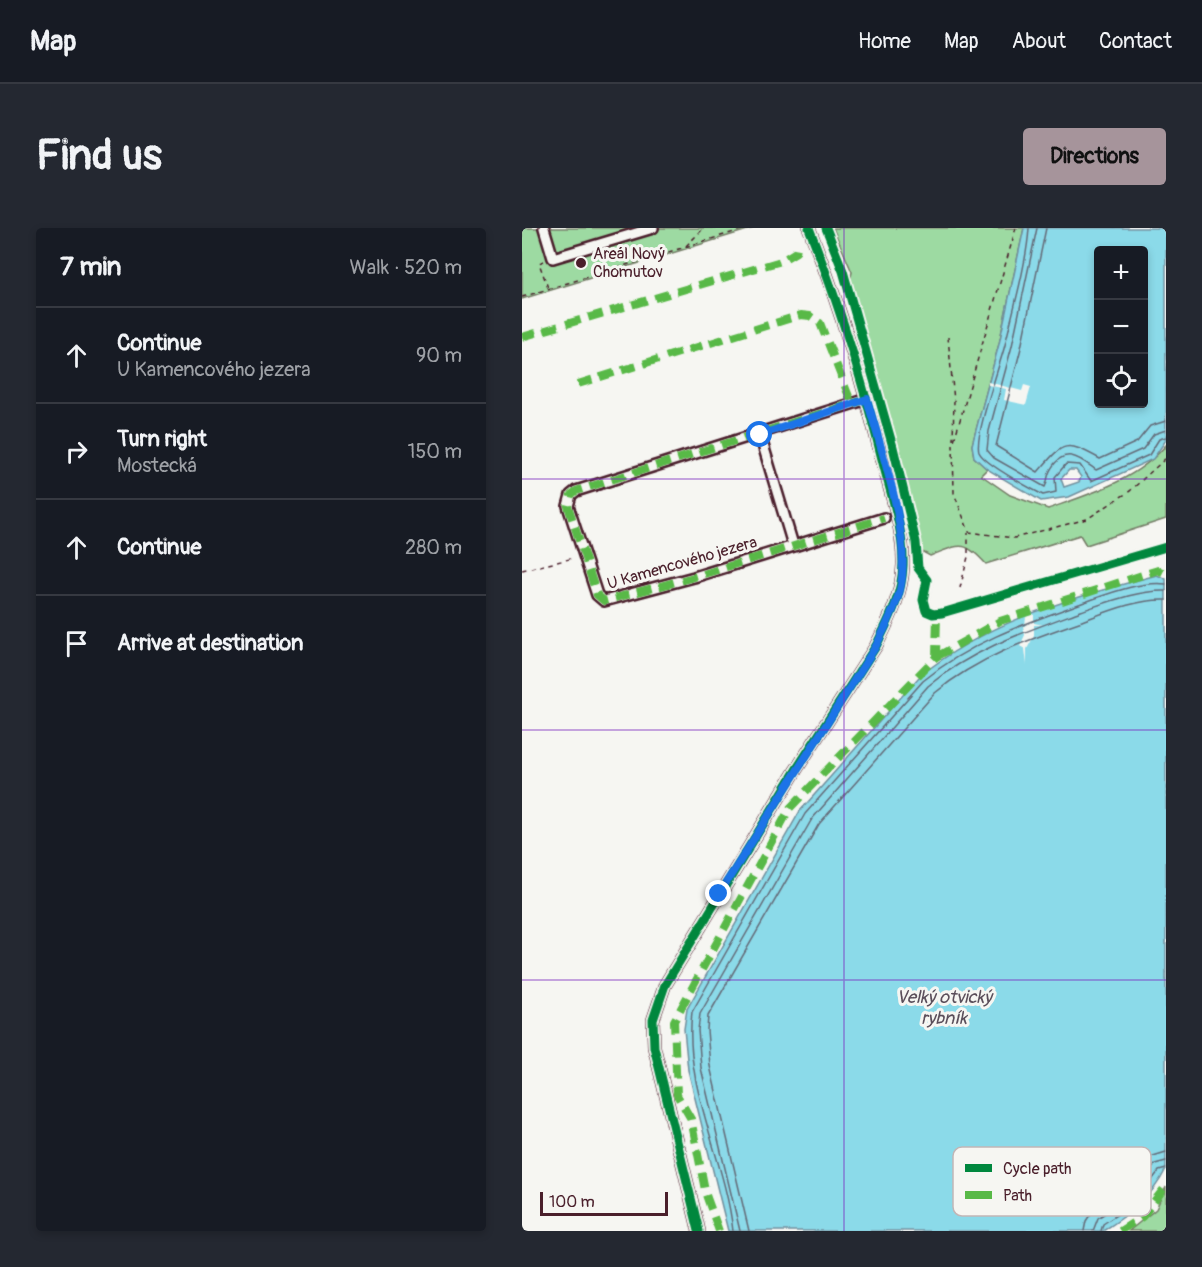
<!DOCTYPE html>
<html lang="en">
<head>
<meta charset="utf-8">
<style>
	:root { --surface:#171b24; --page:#242831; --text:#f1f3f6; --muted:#9ea1a6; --line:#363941; --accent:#a6949b }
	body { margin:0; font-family:Pangolin,sans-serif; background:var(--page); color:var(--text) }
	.controls { position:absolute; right:18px; top:18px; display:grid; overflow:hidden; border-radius:6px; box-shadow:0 3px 9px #0003 }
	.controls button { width:54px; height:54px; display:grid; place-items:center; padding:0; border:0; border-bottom:2px solid var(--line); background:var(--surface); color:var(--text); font:30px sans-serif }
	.scale { position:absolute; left:18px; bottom:15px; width:128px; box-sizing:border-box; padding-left:6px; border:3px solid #4a1f2b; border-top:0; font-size:16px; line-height:21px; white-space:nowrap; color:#4a1f2b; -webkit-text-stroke:4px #f6f6f2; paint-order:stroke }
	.stop { position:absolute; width:18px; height:18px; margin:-14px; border:4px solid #1a73e8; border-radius:50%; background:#fff }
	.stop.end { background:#1a73e8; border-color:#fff; box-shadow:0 2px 6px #0008 }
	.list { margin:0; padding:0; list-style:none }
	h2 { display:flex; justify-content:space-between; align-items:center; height:78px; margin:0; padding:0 24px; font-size:26px }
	h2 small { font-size:20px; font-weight:400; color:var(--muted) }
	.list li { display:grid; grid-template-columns:39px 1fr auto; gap:18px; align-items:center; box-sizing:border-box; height:96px; padding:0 24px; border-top:2px solid var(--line) }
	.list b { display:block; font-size:22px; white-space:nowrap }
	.list p { margin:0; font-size:20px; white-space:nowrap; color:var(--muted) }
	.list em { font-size:20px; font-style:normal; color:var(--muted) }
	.icon { flex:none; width:33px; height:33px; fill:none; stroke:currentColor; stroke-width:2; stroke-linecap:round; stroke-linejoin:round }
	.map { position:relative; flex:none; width:644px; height:1003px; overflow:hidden; border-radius:6px }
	header { display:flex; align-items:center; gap:36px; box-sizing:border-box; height:84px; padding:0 30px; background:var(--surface); border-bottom:2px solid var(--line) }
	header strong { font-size:28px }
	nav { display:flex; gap:33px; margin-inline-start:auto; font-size:21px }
	.intro { display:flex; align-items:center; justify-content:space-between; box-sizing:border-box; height:144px; padding:0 36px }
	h1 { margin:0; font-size:42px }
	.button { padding:15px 27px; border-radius:6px; background:var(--accent); color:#111; font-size:21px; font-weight:700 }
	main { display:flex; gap:36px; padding:0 36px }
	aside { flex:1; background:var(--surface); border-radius:6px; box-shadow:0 3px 9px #0003 }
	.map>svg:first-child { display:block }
	.green { fill:#9ddaa2; stroke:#747c66; stroke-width:1.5 }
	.water { fill:#8bdae9; stroke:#718f9d; stroke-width:1.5; fill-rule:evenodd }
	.pier { fill:#f6f6f2 }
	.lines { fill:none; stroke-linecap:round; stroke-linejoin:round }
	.shore { stroke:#646a77; stroke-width:1.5 }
	.minor-casing { stroke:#4a1f2b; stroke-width:14 }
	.path { stroke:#4a1f2b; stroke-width:1.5; stroke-dasharray:4.5 4.5; stroke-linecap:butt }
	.minor { stroke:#f6f6f2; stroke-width:9 }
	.quiet { stroke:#58b947; stroke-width:8; stroke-dasharray:15 8; stroke-linecap:butt }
	.cycleway-casing { stroke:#f6f6f2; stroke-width:13 }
	.cycleway { stroke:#00873e; stroke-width:9 }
	.route { stroke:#1a73e8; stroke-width:8 }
	.grid { fill:none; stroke:#7b2cbf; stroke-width:1.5; stroke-opacity:0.55 }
	.poi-dot { fill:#4a1f2b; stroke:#f6f6f2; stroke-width:2 }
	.labels { text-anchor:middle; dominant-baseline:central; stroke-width:6; stroke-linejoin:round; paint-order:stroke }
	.poi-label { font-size:16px; fill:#4a1f2b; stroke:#f6f6f2; text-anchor:start }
	.street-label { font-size:16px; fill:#4a1f2b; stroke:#f6f6f2 }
	.water-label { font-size:18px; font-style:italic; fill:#5a4e5a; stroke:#f6f6f2 }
	.key { fill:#f6f6f2; stroke:#c2b6b6; stroke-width:1.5 }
	.key-label { font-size:16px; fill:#4a1f2b }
</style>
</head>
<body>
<header>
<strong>Map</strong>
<nav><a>Home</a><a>Map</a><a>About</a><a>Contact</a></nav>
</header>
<div class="intro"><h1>Find us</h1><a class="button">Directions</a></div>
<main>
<aside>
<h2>7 min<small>Walk · 520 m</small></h2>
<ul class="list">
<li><svg class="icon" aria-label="ahead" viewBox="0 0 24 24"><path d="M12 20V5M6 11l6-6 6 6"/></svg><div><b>Continue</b><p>U Kamencového jezera</p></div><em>90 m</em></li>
<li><svg class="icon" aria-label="right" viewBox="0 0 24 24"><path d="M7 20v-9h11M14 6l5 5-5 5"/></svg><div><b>Turn right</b><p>Mostecká</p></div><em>150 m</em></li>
<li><svg class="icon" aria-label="ahead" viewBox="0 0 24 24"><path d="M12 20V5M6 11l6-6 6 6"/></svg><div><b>Continue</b></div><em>280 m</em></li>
<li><svg class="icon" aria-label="arrive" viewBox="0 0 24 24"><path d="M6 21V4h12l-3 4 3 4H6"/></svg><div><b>Arrive at destination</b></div></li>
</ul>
</aside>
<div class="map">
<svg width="644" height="1003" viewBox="0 0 644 1003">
	<rect width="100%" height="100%" fill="#f6f6f2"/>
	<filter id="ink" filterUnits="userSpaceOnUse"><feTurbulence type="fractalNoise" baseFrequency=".0167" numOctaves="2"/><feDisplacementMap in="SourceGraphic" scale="12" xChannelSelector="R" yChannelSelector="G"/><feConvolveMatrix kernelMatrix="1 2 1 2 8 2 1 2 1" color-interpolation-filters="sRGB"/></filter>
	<g filter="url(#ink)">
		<!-- green -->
		<g class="green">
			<polygon points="0,0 232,0 0,71"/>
			<path d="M311,0h191l-25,116 -27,101 2,12 13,12 -6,6 29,20 38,14c42,-15 89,-29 118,-64v74l-80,26 -6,-10 -94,29c-23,-26 -27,-19 -56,-8l-13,-7 -34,-142 -31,-108 -3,-13 3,-14z"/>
			<polygon points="644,959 644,1003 607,1003 634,981"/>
		</g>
		<!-- water -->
		<g class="water">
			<path d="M502,0h142v212l-13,19 -84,38 -28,4 -54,-32 -13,-12 -2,-12 27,-101zM576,22h46v154h-46zM547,242h7l5,7 -2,5 -15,5 -3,-8z"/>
			<path d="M635,347l9,4v590c-14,29 -37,45 -63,62h-375l-40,-161 -4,-41 3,-20 113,-198 119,-134c67,-56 155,-80 238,-102z"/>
		</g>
		<!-- pier -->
		<g class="pier">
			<polygon points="466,154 500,163 502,157 509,159 504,177 482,172 484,161 466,157"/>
			<polygon points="512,386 512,395 521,397 512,397 512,408 505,421 505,437 503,421 498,418 503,407 501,398 503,398 504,389"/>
		</g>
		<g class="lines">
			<!-- shore -->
			<g class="shore">
				<path d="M507,0c-2,34 -16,83 -24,117 -5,20 -31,91 -26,107 5,12 51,36 64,43l13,-3 -1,-15 11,-13 14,1 11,16 58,-26 10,-16 7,-2"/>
				<path d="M515,0l-25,118 -23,85 -2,19 7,8 51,29c3,-5 2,-12 6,-18 14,-25 31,-9 45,1l47,-21 11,-15 12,-4"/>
				<path d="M524,0l-25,120 -25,98 42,26c25,-29 26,-33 62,-13l37,-17 13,-16 16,-5"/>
				<path d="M211,1003c-8,-73 -50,-145 -41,-219l113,-198 118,-133c47,-39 103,-58 159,-78 26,-9 57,-22 84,-19"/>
				<path d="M218,1003l-39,-163 -3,-38 2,-16 112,-195 116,-133c45,-37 99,-55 153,-75 27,-9 57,-21 85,-20"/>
				<path d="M227,1003l-39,-165 -3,-36 1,-14 111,-192 116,-131c43,-36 95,-54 147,-72 27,-10 56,-22 84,-21"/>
				<polyline points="562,1003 564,993 570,984 600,963 628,929 644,924"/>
				<polyline points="571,1003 576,990 606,970 633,936 644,933"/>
				<polyline points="579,1003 581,996 611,976 637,943 644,941"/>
			</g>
			<!-- minor casing -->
			<g class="minor-casing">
				<g id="minor">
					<polyline points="22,0 31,30 131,0"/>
					<polyline points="345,171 54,263 49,267 46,278 75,367 82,373 172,349 362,290"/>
					<polyline points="238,207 271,317"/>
					<path d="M177,1003l-45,-184 -1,-27 12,-35 131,-215 80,-124c13,-26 26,-51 27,-81 1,-33 -11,-67 -19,-98 -20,-81 -44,-161 -75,-239"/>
				</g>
			</g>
			<!-- path -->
			<g class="path">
				<polyline points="494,0 431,216 432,265 447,304 492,310 565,291 608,263 644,230"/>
				<polyline points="164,18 182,0"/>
				<polyline points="22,33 17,35 26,60"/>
				<polyline points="0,69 225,0"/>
				<polyline points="426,109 432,173 431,212"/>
				<polyline points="0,342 52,330"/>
				<polyline points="438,360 446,329 446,305"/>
			</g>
			<!-- minor -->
			<use href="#minor" class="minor"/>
			<!-- quiet -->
			<g class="quiet">
				<polyline points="0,109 259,33 274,24 276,15"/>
				<polyline points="56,156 279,87 288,88 298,95 330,176"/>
				<polyline points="345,171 54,263 49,267 46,278 75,367 82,373 172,349 362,290"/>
				<polyline points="414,429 478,393 636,342 644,346"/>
				<polyline points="197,1003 184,967 169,891 155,867 152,793 268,580 414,429 415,386"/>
				<polyline points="598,1003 620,989 644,958"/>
			</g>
			<!-- cycleway casing -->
			<g class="cycleway-casing">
				<g id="cycleway">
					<polyline points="304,0 321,43 371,219 394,314 396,340 405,352 401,372 404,383 411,386 420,385 644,319"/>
					<path d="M177,1003l-45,-184 -1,-27 12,-35 131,-215 80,-124c13,-26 26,-51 27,-81 1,-33 -11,-67 -19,-98 -20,-81 -44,-161 -75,-239"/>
				</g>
			</g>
			<!-- cycleway -->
			<use href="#cycleway" class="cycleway"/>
		</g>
	</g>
	<g class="lines" filter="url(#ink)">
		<!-- route -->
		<path class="route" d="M197,666l157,-248c9,-18 19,-36 24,-56 12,-53 -18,-137 -33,-191l-107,36"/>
	</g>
	<!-- grid -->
	<path class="grid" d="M322,0v1003M0,251h644M0,502h644M0,752h644"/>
	<!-- markers -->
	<circle class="poi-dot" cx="59" cy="35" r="6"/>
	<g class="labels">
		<!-- poi labels -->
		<g class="poi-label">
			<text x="71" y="26">Areál Nový<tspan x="71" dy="18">Chomutov</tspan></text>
		</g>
		<!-- street labels -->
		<g class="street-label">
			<text transform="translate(160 335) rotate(-16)">U Kamencového jezera</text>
		</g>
		<!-- water labels -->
		<g class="water-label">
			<text x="422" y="769">Velký otvický<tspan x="422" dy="21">rybník</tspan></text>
		</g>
	</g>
	<!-- legend -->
	<rect x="431" y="919" width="198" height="69" rx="9" class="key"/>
	<rect x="443" y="936" width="27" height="8" fill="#00873e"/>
	<rect x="443" y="963" width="27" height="8" fill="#58b947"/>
	<g class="key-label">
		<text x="481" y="946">Cycle path</text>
		<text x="481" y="973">Path</text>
	</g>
</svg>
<div class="controls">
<button>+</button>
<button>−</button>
<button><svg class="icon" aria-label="locate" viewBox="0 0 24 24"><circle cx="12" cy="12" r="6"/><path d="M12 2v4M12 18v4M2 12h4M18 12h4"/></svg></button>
</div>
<div class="scale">100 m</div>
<div class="stop" style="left:238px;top:207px"></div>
<div class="stop end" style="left:197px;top:666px"></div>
</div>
</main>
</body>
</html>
